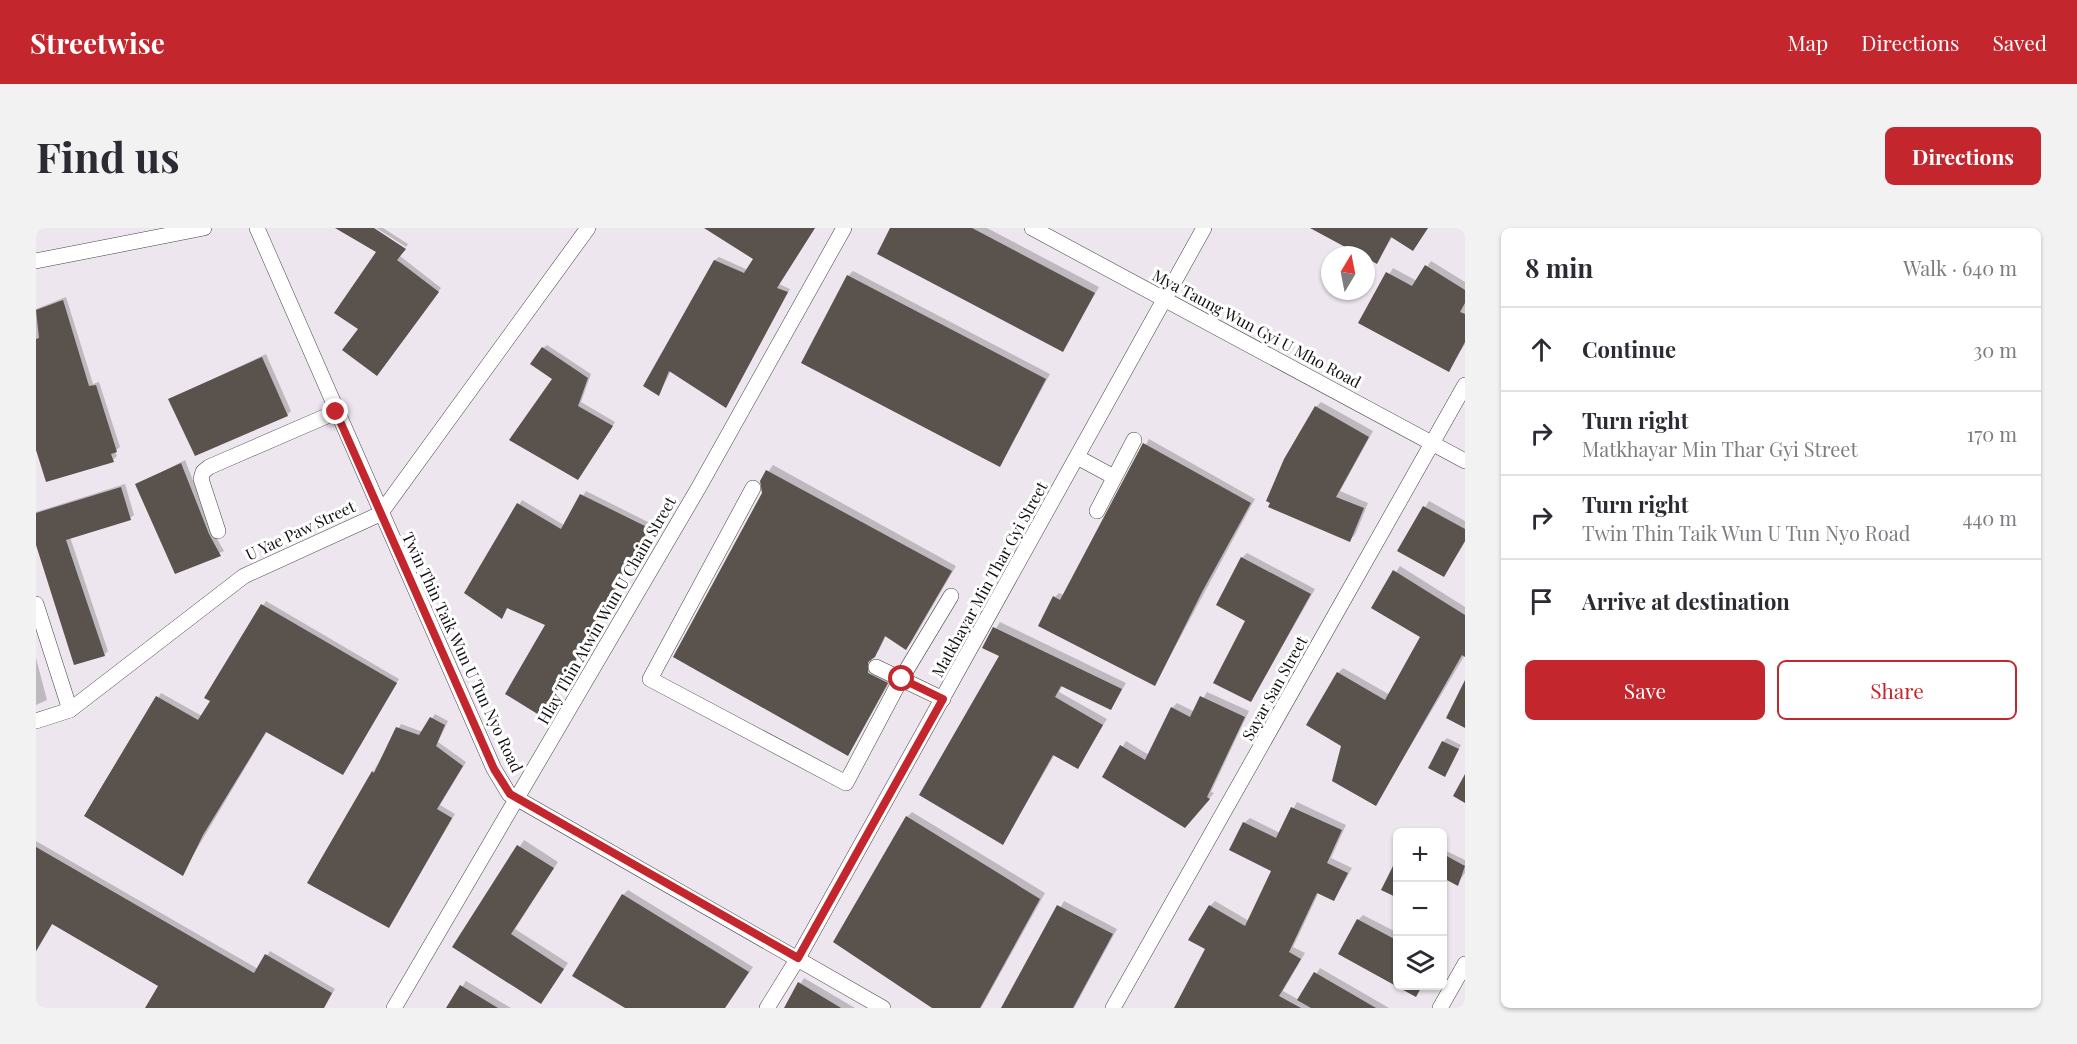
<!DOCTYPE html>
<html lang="en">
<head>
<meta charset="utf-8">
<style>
	:root { --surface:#fff; --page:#f2f2f3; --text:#2b2b33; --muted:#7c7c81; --line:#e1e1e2; --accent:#c4262e }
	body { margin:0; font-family:"Playfair Display",serif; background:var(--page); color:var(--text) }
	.controls { position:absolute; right:18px; bottom:18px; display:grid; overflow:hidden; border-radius:9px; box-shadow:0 2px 4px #0004 }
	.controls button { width:54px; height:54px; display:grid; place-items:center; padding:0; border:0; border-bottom:2px solid var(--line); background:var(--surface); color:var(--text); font:30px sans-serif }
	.compass { position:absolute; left:1285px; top:18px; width:54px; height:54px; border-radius:50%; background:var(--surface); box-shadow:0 2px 4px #0004; rotate:10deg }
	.stop { position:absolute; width:18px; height:18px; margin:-14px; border:4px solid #c4262e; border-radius:50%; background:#fff }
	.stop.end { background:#c4262e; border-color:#fff; box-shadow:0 2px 6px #0008 }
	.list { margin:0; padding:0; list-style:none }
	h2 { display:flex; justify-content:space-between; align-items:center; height:78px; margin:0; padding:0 24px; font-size:26px }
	h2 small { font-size:20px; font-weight:400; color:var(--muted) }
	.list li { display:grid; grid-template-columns:39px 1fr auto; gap:18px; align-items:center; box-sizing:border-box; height:84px; padding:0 24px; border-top:2px solid var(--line) }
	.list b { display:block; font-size:22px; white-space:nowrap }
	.list p { margin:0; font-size:20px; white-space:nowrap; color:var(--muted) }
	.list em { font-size:20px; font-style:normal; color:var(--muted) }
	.actions { display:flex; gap:12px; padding:18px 24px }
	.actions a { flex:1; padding:14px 0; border:2px solid var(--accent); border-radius:9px; text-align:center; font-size:21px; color:var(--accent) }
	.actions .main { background:var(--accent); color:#fff }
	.icon { flex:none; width:33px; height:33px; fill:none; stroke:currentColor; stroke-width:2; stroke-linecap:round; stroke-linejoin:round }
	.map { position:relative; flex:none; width:1429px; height:780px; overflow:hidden; border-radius:9px }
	header { display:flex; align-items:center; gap:36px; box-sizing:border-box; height:84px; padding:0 30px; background:var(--accent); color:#fff }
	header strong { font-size:28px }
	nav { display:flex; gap:33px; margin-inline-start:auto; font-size:21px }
	.intro { display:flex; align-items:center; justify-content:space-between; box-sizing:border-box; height:144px; padding:0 36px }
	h1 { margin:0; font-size:42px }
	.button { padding:15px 27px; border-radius:9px; background:var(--accent); color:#fff; font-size:21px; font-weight:700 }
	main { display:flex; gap:36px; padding:0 36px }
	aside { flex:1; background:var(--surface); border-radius:9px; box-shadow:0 2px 4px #0004 }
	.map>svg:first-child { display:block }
	.industrial { fill:#eee6ef; fill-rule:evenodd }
	.shadow { fill:#0003 }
	.building { fill:#5a524d }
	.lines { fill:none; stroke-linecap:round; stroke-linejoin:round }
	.minor-casing { stroke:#444; stroke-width:16 }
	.minor { stroke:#fff; stroke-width:15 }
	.route { stroke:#c4262e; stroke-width:8 }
	.labels { text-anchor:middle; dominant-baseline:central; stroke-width:6; stroke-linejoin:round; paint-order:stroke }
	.street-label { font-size:16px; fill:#111; stroke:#fff }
</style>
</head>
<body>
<header>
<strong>Streetwise</strong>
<nav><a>Map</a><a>Directions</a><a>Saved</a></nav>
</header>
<div class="intro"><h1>Find us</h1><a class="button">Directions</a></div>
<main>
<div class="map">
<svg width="1429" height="780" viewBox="0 0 1429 780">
	<rect width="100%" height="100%" fill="#fffdf5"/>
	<!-- industrial -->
	<path class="industrial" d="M0,0h1429v780h-1429zM1294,27h36v36h-36zM1362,604h44v154h-44z"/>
	<!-- shadow -->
	<g class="shadow">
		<polygon points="302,0 335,0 364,28 405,60 344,142 324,100 343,24"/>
		<polygon points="340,0 347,0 372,16 370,19"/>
		<polygon points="671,0 779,0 743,56 754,61 690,178 635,143 623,166 609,157 679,32 683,29 712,42 719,30"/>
		<polygon points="856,0 951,0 1063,59 1027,122"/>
		<polygon points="1277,0 1392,0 1377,21 1357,8 1341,34"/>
		<polygon points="1395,33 1429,54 1429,116 1412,142 1324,94 1357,40 1381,53"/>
		<polygon points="817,43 1014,146 964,237 812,48"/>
		<polygon points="30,69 57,156 63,154 84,219 79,223 81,228 77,232 0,217 0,81"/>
		<polygon points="511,117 555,146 545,174 579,194 545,247 507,120"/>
		<polygon points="230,126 255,183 251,187 134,171"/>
		<polygon points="1285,174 1337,203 1304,263 1332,275 1319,307 1313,312 1236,274 1280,179"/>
		<polygon points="1113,211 1219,271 1119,456 1019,369 1023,365 1028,367"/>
		<polygon points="149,232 176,302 188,323 140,344 101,257"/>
		<polygon points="737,237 920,338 875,415 870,420 850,408 843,422 836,430 835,433 840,442 856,450 812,527 727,265 725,254"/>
		<polygon points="89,256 98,287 94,290 34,309 72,423 68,427 0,312 0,284"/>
		<polygon points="550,263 616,296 508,488 511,397 472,379 465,389 430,365 486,272 528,297"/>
		<polygon points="1393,273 1429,293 1429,314 1408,347 1363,322"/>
		<polygon points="1211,325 1279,361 1215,473 1206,330"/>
		<polygon points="1364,338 1429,379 1429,427 1339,577 1307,517 1302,445 1307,440 1354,467 1386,409 1337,380"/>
		<polygon points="230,373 363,451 307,545 231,503 146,646 50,588 125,465 166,488 176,473 170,470"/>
		<polygon points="964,394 1090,455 1075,481 1027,457 1023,464 1071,491 1041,539 1019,526 967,615 965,428 948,419"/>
		<polygon points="0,430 11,472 0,477"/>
		<polygon points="1171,464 1213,483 1175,564 1178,565 1154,593 1068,548 1090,513 1113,527 1136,480 1141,475 1159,484"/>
		<polygon points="399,486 412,493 402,514 430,534 404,577 419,586 353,698 337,544 365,496 387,504"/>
		<polygon points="1411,510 1425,517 1409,547 1407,514"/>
		<polygon points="1261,574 1310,597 1295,630 1316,640 1298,672 1283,664 1257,719 1269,725 1247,763 1263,772 1284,740 1353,780 1139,780 1171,721 1174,678 1179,673 1213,693 1237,642 1208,595 1214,590 1244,605"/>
		<polygon points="876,584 1009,665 945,780 899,780 871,589"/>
		<polygon points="488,612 522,634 479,701 532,735 505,774 418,718"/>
		<polygon points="0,613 222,741 234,723 299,761 288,780 111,780 124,757 17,695 0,724"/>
		<polygon points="1406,621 1429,632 1429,645 1421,656 1406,648"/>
		<polygon points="592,662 717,739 689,780 592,780 587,667"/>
		<polygon points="1028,673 1081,701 1038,780 967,780"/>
		<polygon points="1327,687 1362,705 1362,757 1322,692"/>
		<polygon points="768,750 819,780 749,780"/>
		<polygon points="430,753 475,780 412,780"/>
	</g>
	<!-- building -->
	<g class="building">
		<polygon points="299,0 338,0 370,21 361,32 403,64 341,148 306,122 322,101 298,85 340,24"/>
		<polygon points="668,0 779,0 741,60 752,64 690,180 633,143 623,168 607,158 678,32 708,45 717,31"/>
		<polygon points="854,0 936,0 1059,65 1027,124 841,26"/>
		<polygon points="1274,0 1392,0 1377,23 1355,9 1341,36 1330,30 1330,27 1324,27"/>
		<polygon points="1389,37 1429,62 1429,75 1424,84 1429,86 1429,114 1413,144 1322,95 1350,44 1376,58"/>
		<polygon points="811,47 1010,151 964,239 765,135"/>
		<polygon points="27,72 53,158 60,157 81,224 75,226 78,234 10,254 0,222 0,111 3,110 0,82"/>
		<polygon points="506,119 552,150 542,178 577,198 542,252 473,212 516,151 494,136"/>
		<polygon points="226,129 252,188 159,228 132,171"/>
		<polygon points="1279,178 1333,209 1300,269 1328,280 1314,314 1232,279 1234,275 1230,273 1248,231"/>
		<polygon points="1107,215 1215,275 1166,364 1119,458 1002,398 1017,368 1024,372"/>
		<polygon points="145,235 173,306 185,328 139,346 99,256"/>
		<polygon points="730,242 916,343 870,422 849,408 839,429 832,434 832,445 852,455 812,528 637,429 726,265 724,253"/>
		<polygon points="85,259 95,292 30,312 69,428 38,437 0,317 0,285"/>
		<polygon points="544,266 613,300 508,490 469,466 509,397 471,380 466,391 428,365 481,275 525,301"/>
		<polygon points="1387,278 1429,301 1429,313 1408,349 1361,323"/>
		<polygon points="1205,329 1275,366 1215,474 1177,455 1209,393 1180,377"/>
		<polygon points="1357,342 1429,387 1429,429 1426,427 1340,578 1296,553 1305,518 1270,497 1301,444 1349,472 1384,409 1335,380"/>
		<polygon points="225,376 361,455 307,547 230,504 167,607 147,648 48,588 120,468 162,492 174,473 168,470"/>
		<polygon points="957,399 1086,461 1075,482 1025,458 1019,469 1067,497 1042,541 1017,527 967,617 883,567 963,428 946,420"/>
		<polygon points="1429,452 1429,500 1410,490"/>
		<polygon points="1164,468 1209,489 1171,569 1174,571 1149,600 1066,549 1084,517 1109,532 1135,479 1154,489"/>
		<polygon points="394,489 409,497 400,518 427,538 401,581 416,590 353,700 271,655 336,543 338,545 360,499 383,507"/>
		<polygon points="1406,513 1423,521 1409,549 1392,540"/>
		<polygon points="1429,546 1429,575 1417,568"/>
		<polygon points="1255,579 1306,602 1291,635 1312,645 1298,673 1281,665 1253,724 1265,731 1243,768 1265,780 1138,780 1169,721 1152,712 1173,677 1209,698 1235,643 1193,622 1207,594 1240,610"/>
		<polygon points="870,588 1004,671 944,780 896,780 797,714"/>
		<polygon points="481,617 518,640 475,706 528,741 505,776 416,719"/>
		<polygon points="0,619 218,745 229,726 296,765 288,780 109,780 122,758 16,696 0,723"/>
		<polygon points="1407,626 1429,638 1422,658 1407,650"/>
		<polygon points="1362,628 1362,670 1345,662"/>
		<polygon points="586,666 713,744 689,780 589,780 536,748"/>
		<polygon points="1021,677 1077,706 1037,780 965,780"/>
		<polygon points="1321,691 1362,713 1362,758 1386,758 1380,769 1302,726"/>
		<polygon points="1278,744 1340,780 1275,780 1261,772"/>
		<polygon points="762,754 805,780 748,780"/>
		<polygon points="424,757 462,780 410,780"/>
	</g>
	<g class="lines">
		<!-- minor casing -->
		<g class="minor-casing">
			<g id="minor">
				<polyline points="221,0 458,541 473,566 847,780"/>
				<polyline points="996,0 1429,233"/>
				<polyline points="0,33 168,0"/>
				<polyline points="1041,229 1078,249"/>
				<polyline points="717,260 614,451 810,555 865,451 915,368"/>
				<polyline points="1061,283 1098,212"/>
				<polyline points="182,303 165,251 167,244 173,239 300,184"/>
				<polyline points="0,376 34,482"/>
				<polyline points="840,439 907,471"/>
				<polyline points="0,493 34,482 208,348 344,286 552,0"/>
				<polyline points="358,780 663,259 808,0"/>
				<polyline points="731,780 762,730 1168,0"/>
				<polyline points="1077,780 1429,157"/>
				<polyline points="1404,780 1429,736"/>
			</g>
		</g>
		<!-- minor -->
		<use href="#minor" class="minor"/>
	</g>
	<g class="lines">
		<!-- route -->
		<polyline class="route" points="300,184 458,541 474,566 762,730 907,471 866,451"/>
	</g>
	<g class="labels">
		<!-- street labels -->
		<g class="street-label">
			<text transform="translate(1221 100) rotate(28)">Mya Taung Wun Gyi U Mho Road</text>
			<text transform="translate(264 302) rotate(-25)">U Yae Paw Street</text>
			<text transform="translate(953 351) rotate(-61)">Matkhayar Min Thar Gyi Street</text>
			<text transform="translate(570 382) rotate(-60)">Hlay Thin Atwin Wun U Chain Street</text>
			<text transform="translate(427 424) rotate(65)">Twin Thin Taik Wun U Tun Nyo Road</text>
			<text transform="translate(1238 460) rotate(-61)">Sayar San Street</text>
		</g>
	</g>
</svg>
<div class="controls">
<button>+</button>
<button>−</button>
<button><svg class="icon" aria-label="layers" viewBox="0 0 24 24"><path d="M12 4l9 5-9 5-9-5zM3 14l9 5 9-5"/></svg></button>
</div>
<svg class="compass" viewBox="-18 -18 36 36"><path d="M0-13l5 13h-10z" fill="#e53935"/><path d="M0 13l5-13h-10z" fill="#7c7c81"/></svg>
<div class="stop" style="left:866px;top:451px"></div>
<div class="stop end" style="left:300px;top:184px"></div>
</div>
<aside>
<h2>8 min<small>Walk · 640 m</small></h2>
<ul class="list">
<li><svg class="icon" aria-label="ahead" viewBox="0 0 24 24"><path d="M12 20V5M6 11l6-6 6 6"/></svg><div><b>Continue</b></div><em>30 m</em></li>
<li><svg class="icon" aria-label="right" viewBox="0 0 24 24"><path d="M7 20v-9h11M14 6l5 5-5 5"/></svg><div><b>Turn right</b><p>Matkhayar Min Thar Gyi Street</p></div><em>170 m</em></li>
<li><svg class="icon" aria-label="right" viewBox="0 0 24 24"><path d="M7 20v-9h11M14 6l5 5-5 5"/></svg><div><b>Turn right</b><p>Twin Thin Taik Wun U Tun Nyo Road</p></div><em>440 m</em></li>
<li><svg class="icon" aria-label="arrive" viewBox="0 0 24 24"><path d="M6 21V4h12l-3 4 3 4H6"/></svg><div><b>Arrive at destination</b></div></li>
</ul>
<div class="actions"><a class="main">Save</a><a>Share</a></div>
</aside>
</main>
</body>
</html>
